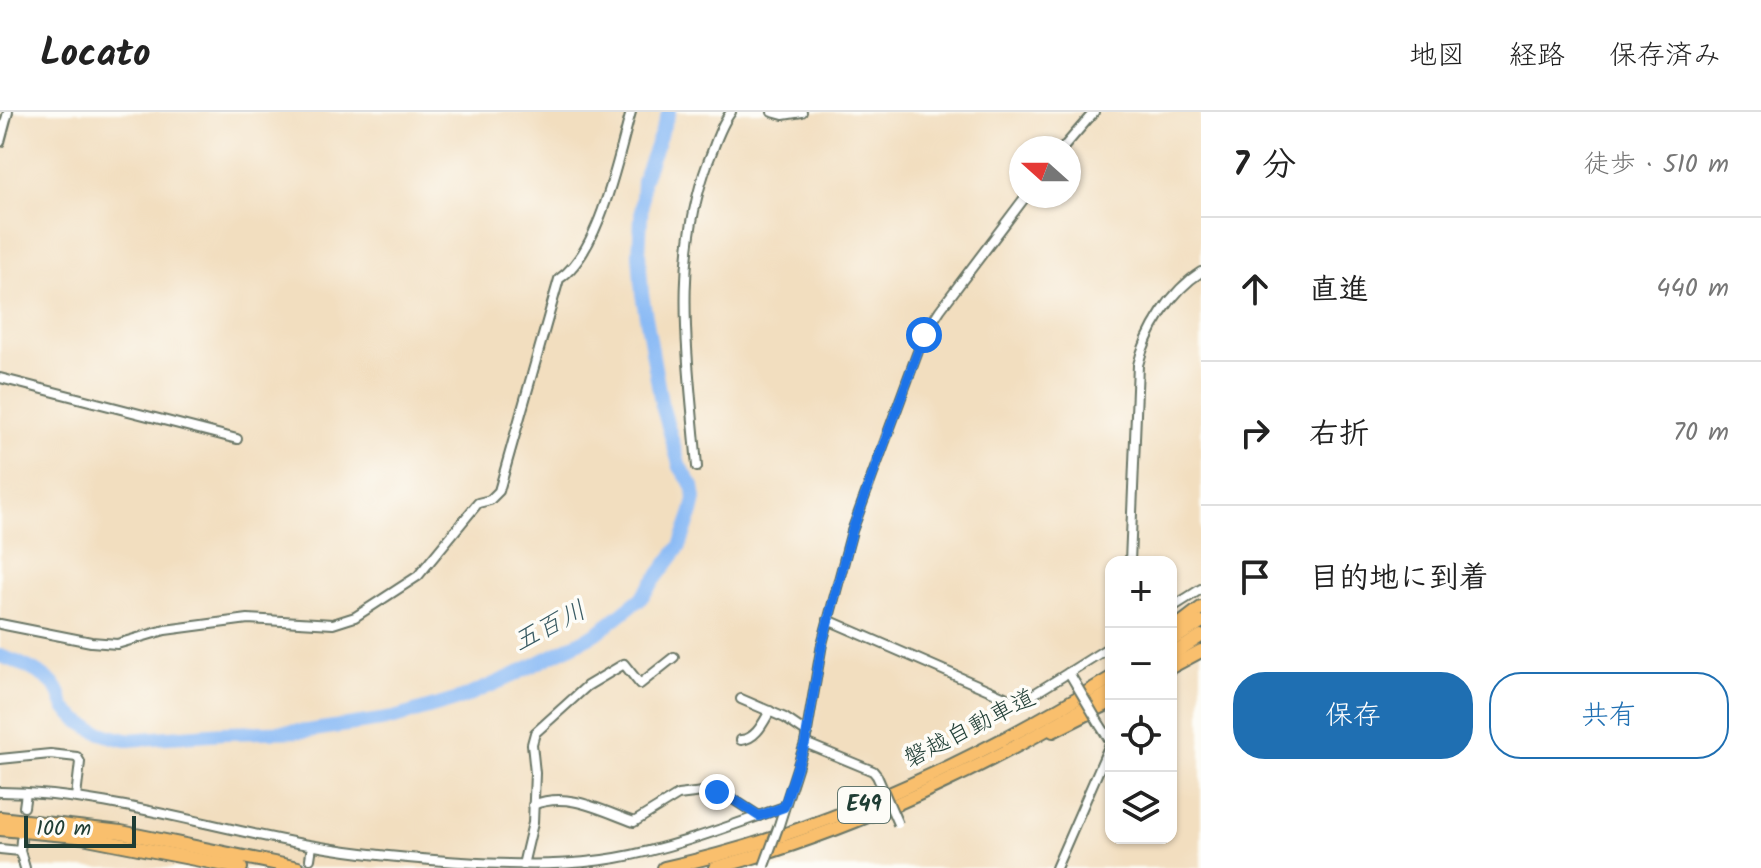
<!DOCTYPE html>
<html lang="ja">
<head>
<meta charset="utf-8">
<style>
	:root { --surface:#fff; --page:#f2f2f2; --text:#222; --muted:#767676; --line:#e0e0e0; --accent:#1f6fb2 }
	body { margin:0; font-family:Kalam,"Klee One",sans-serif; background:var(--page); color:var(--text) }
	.controls { position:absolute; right:24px; bottom:24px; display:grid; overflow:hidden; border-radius:16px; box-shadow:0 2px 6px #0004 }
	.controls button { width:72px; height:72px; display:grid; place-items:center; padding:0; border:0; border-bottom:2px solid var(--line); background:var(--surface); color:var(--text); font:40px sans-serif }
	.compass { position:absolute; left:1009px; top:24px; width:72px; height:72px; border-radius:50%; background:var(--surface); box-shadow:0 2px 6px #0004; rotate:291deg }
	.scale { position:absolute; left:24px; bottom:20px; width:112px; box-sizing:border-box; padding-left:8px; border:4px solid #1f3d34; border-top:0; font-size:22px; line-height:28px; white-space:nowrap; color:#1f3d34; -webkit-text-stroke:6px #fdfcf7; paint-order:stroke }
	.stop { position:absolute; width:24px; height:24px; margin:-18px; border:6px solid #1a73e8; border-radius:50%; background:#fff }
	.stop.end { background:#1a73e8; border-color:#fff; box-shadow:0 2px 8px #0008 }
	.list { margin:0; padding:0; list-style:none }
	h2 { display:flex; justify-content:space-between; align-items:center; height:104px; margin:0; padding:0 32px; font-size:34px }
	h2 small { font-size:26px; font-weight:400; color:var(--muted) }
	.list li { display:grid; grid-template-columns:52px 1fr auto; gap:24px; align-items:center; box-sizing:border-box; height:144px; padding:0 32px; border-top:2px solid var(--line) }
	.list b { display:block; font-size:30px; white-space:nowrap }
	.list em { font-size:26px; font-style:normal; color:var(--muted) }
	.actions { display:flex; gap:16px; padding:24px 32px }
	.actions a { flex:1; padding:18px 0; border:2px solid var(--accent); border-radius:32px; text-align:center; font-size:28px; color:var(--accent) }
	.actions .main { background:var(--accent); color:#fff }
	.icon { flex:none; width:44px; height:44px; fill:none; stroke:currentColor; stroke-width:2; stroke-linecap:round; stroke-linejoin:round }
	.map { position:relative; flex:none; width:1201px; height:756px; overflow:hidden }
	header { display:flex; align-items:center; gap:48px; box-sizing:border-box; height:112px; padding:0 40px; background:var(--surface); border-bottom:2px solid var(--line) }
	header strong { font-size:38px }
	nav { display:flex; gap:44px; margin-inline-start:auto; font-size:28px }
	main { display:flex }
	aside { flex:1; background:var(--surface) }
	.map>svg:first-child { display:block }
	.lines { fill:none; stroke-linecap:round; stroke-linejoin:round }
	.river { stroke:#89baf5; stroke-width:14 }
	.minor-casing { stroke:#697565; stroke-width:12 }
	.highway-casing { stroke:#697565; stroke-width:16 }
	.minor { stroke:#fff; stroke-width:8 }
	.highway { stroke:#f9bf6d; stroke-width:12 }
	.minor-bridge-casing { stroke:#697565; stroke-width:12; stroke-linecap:butt }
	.minor-bridge { stroke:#fff; stroke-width:8 }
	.route { stroke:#1a73e8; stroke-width:10 }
	.labels { text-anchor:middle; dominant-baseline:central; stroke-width:7; stroke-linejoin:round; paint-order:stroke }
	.shield { fill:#fdfcf7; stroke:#62766e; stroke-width:2 }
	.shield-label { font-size:22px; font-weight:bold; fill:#1f3d34 }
	.street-label { font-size:24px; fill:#1f3d34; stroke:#fdfcf7 }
	.water-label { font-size:26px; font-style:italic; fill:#3a5c64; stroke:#fdfcf7 }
</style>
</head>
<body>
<header>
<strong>Locato</strong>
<nav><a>地図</a><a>経路</a><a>保存済み</a></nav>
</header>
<main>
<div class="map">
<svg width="1201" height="756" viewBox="0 0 1201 756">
	<rect width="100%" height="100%" fill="#fdfcf7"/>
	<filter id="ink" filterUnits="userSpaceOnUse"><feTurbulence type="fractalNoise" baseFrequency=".0125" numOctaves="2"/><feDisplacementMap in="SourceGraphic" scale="16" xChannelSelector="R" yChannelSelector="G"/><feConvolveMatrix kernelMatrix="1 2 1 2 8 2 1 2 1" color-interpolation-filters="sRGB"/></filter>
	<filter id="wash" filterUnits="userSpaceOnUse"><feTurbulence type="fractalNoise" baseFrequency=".006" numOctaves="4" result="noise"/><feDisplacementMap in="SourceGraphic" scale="32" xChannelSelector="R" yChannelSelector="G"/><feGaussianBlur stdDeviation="1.8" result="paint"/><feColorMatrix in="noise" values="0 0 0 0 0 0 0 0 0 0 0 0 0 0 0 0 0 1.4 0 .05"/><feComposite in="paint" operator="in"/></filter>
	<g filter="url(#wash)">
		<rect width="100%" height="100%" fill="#f2debf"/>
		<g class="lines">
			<!-- river -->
			<path class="river" d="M0,544c16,5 44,17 55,30 6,6 6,16 11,23 16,18 38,27 61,31l97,-7 83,-2 87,-13 68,-20 50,-22 85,-43 44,-35 39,-52 12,-34 3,-13 -2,-13 -13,-19 -19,-65 -19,-108 -3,-40 4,-73 26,-69"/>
		</g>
	</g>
	<g filter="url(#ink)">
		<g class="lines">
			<!-- minor casing -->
			<g class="minor-casing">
				<g id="minor">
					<polyline points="772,0 783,3 802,0"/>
					<polyline points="0,30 8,0"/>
					<polyline points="1063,36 1094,0"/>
					<polyline points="0,266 237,327"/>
					<path d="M697,355c-8,-103 -26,-206 11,-305 7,-17 12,-36 23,-50"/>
					<path d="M1130,450l8,-197c8,-34 33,-74 63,-93"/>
					<polyline points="1171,496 1201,477"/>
					<polyline points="828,508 1014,589 1024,588 1068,561"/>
					<path d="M0,512l91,18 26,2 48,-14 83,-11 85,5 22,-7 63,-41 60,-73 12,-3 9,-9 60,-212c41,-27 59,-122 72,-167"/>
					<polyline points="1071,564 1068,561 1111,534"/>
					<polyline points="741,587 785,606 807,621"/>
					<path d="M741,628c15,-1 22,-17 29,-29"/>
					<polyline points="805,631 873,659 877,664"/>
					<polyline points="0,647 50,642 77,645 80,650 76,685"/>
					<path d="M0,680c106,1 206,35 309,53 56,10 113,15 169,18 47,2 92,3 138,-5 58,-10 113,-32 168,-51"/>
					<path d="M533,693c35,-14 67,5 101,17l44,-27 33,-4 14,3 34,22"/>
					<polyline points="24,695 26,681"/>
					<polyline points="779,713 805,631 822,532 852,419 924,223 940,198 1026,84"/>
					<polyline points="21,728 20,739 25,756"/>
					<polyline points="0,737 20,739"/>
					<polyline points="310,747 312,734"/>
					<polyline points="523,753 533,711 535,661 532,632 535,621 587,574 624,552 640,572 674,545"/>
					<polyline points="1056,756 1111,630 1100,613"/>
				</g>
			</g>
			<!-- highway casing -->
			<g class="highway-casing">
				<g id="highway">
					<polyline points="1171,519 1201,496"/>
					<polyline points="1171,529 1201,510"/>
					<polyline points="1171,543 1201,524"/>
					<polyline points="1171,555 1201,539"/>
					<polyline points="1053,619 1111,590"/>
					<polyline points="0,706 121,720 298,756"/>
					<polyline points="0,717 77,724 241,756"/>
					<path d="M664,756c158,-34 309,-106 447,-190"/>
					<path d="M715,756c136,-36 276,-103 396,-176"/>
				</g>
			</g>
			<!-- minor -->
			<use href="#minor" class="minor"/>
			<!-- highway -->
			<use href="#highway" class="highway"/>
			<!-- minor-bridge casing -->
			<g class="minor-bridge-casing">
				<g id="minor-bridge">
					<polyline points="1071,564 1100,613"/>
					<polyline points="877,664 898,712"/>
					<polyline points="764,754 779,713"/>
				</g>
			</g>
			<!-- minor-bridge -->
			<use href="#minor-bridge" class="minor-bridge"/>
		</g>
	</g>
	<g class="lines" filter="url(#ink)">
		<!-- route -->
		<polyline class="route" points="717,680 725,682 759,704 784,695 805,631 822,532 852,419 924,223"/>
	</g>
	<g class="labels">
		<!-- shield labels -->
		<rect class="shield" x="838" y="675" width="52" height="36" rx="6"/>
		<g class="shield-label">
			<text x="864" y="693">E49</text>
		</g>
		<!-- street labels -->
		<g class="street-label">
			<text transform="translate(970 617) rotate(-27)">磐越自動車道</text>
		</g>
		<!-- water labels -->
		<g class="water-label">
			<text transform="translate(550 515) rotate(-27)">五百川</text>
		</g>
	</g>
</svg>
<div class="controls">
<button>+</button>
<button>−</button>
<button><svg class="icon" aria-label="locate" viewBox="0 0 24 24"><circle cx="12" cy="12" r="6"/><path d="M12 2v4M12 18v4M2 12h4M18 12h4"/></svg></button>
<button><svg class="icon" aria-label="layers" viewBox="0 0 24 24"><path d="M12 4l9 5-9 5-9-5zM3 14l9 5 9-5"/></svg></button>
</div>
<svg class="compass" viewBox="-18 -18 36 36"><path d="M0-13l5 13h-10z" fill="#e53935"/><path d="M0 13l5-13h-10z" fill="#767676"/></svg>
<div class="scale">100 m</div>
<div class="stop" style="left:924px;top:223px"></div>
<div class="stop end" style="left:717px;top:680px"></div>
</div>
<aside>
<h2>7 分<small>徒歩 · 510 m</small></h2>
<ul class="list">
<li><svg class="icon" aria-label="ahead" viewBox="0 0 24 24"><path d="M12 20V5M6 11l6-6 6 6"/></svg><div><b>直進</b></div><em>440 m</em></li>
<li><svg class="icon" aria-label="right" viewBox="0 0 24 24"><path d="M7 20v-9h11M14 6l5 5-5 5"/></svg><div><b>右折</b></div><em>70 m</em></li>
<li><svg class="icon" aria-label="arrive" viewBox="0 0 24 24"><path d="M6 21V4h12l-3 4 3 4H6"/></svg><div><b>目的地に到着</b></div></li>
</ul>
<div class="actions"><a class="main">保存</a><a>共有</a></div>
</aside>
</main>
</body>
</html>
